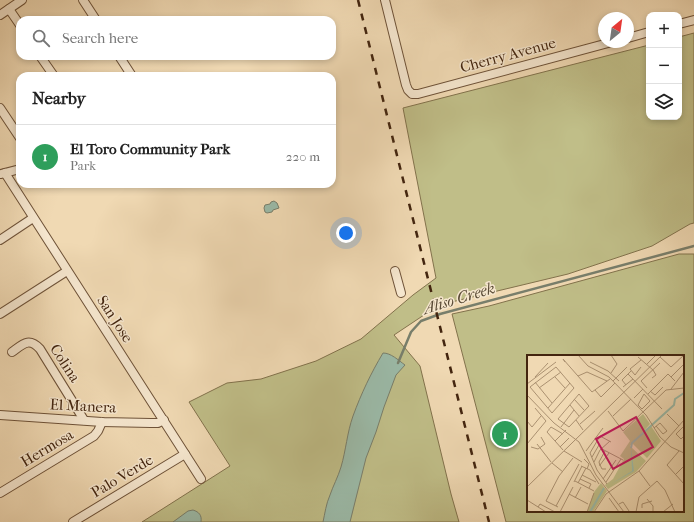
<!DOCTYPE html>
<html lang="en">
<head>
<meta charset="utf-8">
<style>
	:root { --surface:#fff; --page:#f6f6f6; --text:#222; --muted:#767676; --line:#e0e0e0; --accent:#0b8043 }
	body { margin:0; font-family:"IM FELL French Canon",serif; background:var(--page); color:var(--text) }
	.controls { position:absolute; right:12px; top:12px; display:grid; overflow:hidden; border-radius:8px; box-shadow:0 2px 6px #0003 }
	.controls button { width:36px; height:36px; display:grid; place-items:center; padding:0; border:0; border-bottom:1px solid var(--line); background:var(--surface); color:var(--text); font:20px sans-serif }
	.compass { position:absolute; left:598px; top:12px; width:36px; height:36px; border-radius:50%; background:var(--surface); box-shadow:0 2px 6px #0003; rotate:29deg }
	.you { position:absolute; left:346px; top:233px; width:14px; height:14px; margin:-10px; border:3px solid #fff; border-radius:50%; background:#1a73e8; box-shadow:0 0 0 6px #1a73e833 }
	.badge { display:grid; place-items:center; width:26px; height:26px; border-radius:50%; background:var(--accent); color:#fff; font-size:13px; font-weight:700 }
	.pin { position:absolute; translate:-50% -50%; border:2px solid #fff; box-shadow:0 1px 4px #0006 }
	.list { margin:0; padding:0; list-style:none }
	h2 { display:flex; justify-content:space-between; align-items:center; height:52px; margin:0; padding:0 16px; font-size:17px }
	h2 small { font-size:13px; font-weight:400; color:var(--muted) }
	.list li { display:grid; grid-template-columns:26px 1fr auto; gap:12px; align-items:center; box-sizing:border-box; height:64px; padding:0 16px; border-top:1px solid var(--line) }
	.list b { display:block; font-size:15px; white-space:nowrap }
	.list p { margin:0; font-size:13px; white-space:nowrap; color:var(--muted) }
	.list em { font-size:13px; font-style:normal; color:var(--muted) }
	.icon { flex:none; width:22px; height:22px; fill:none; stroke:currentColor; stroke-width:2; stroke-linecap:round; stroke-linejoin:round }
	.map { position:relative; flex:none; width:694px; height:522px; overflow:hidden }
	.search { position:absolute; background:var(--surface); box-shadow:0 2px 6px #0003; left:16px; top:16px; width:320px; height:44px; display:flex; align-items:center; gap:10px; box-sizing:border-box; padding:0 14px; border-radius:12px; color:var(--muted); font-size:15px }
	.panel { position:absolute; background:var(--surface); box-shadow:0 2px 6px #0003; left:16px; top:72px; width:320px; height:116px; border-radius:12px }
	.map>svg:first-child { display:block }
	.green { fill:#c0be88; stroke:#82724c; fill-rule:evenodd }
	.water { fill:#9bbaa8; stroke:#787e6b }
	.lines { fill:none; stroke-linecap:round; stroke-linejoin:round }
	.stream { stroke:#787e6b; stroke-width:2.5 }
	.minor-casing { stroke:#6e5238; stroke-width:10 }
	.minor { stroke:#f5e6ce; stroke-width:8 }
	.rail { stroke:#43250f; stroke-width:2.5; stroke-dasharray:7 7; stroke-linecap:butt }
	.labels { text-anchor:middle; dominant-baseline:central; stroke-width:3; stroke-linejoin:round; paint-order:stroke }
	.street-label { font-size:15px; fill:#43250f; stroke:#f5e6ce }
	.water-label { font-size:16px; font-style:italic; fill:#594a35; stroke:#f5e6ce }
	.inset-river { fill:none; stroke:#9bbaa8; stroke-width:2 }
	.inset-road { fill:none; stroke:#ab9171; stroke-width:1 }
	.view { fill:#c2185b; fill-opacity:0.15; stroke:#c2185b; stroke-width:2 }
	.inset-edge { fill:none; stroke:#43250f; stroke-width:2 }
</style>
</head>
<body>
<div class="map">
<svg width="694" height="522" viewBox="0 0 694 522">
	<rect width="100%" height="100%" fill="#f0d9b3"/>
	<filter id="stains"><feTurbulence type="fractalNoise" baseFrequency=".005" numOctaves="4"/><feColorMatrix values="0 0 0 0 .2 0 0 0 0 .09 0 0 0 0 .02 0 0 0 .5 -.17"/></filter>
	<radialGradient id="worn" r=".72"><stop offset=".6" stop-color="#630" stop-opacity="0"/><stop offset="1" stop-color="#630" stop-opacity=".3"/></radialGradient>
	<!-- green -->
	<g class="green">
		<polygon points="694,33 694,223 690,224 652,246 568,274 439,305 394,335 420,366 451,494 459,522 142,522 230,466 189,402 227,383 261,379 316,361 361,339 413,295 436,278 403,108 649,45 649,117 679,117 679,37"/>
		<path d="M679,254h15v268h-188l-54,-208 37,-8zM528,356h155v155h-155z"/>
	</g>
	<!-- water -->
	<g class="water">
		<polygon points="274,201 277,203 279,208 273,210 272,212 267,213 265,212 264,208 265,205 270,204 271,202"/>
		<path d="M383,353c8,0 15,7 22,12l-9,10 -12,32 -8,25 -10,26 -16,64h-27c2,-9 3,-18 7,-27 3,-9 8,-18 11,-28 5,-17 6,-34 12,-51 8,-22 18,-43 30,-63z"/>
		<path d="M193,510c6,2 9,5 8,12h-28l15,-11z"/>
	</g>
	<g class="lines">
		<!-- stream -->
		<polyline class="stream" points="398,363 411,332 421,321 440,314 694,246"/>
		<!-- minor casing -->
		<g class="minor-casing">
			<g id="minor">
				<polyline points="83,0 96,20"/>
				<polyline points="385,0 406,85 408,90 412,94 418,94 612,42"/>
				<polyline points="9,9 20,25"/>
				<polyline points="0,15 22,0"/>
				<polyline points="679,24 694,20"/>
				<polyline points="628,38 649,32"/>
				<polyline points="40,56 54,76"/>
				<polyline points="119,56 132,76"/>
				<polyline points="0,108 20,138"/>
				<polyline points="5,173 201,479"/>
				<polyline points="1,174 20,169"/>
				<polyline points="0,240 33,218"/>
				<polyline points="395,271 401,293"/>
				<polyline points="0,314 67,271"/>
				<path d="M12,352c11,-8 17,-15 28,-3l44,71"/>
				<polyline points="0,415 102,422 151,423 158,423 164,420"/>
				<polyline points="0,493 94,436 98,431 102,422"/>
				<polyline points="73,522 185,454"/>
			</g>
		</g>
		<!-- minor -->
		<use href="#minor" class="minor"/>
		<!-- rail -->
		<polyline class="rail" points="358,0 489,522"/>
	</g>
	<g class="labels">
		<!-- street labels -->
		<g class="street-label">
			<text transform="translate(508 55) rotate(-15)">Cherry Avenue</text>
			<text transform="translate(115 319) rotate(57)">San Jose</text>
			<text transform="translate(65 363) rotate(57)">Colina</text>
			<text transform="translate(83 406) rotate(3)">El Manera</text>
			<text transform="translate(47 448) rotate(-31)">Hermosa</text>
			<text transform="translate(122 476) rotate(-31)">Palo Verde</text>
		</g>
		<!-- water labels -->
		<g class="water-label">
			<text transform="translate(459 298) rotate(-17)">Aliso Creek</text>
		</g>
	</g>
	<!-- overview -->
	<g transform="translate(527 355)">
		<rect width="157" height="157" fill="#f0d9b3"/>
		<path d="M116,59l7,10 -20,22 16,15 -10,11 -28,17 -3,-4 8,-6 11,-20 -4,-3 10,-15 -7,-9zM124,71l10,15 -14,17 -15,-15zM74,128l6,8 -14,21h-6l7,-20z" fill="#c0be88"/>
		<path d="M104,92l3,24 -23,13 21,-13z" fill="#9bbaa8"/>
		<path class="inset-river" d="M104,93l1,-5 42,-38 1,-6 9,-6M63,157l14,-24"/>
		<path class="inset-road" d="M51,0l10,11 21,11 37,38 14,22 11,10 13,6M84,0l6,9 -6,9M111,2l15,13 3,5 -4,3M133,2l11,10 13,-12M114,5l-11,9 5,6 6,-8M38,7l-2,-3 29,33 18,-13M63,7l18,9 11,10M120,9l9,-9M29,12l18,21 -22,25 -22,-26zM101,19l34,35M51,21l9,-4 20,9M8,22l13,-14M28,22l10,11M144,22l13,-13M86,26l14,-14 -3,3M8,27l17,21M0,29l29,-22M99,30l-4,-5 9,-9M96,32l10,-8M12,33l22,-16M120,33l-6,-7 19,-18M144,34l13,-17M68,35l6,7 14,-14M123,36l5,4 8,-8M52,39l10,12 -20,21 -11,-8zM117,39l6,7 -8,8 -4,-4zM121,39l20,-20 7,7M0,40l27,28 25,19 17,33 28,37M107,43l9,-9M47,44l10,11M43,50l9,11M21,53l22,-25M81,56l15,20 43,-41 18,-2M140,59l12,12M86,61l18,-17M49,65l7,10M0,66l5,6 9,-11M53,69l15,-13M157,71l-8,8 5,5 3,-3M34,72l13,-17M127,73l6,-5 7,8 -4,3 -7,-8M36,79l-12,-7 -4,5 16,18M28,86l11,-11M0,89l19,-23 -11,-13M10,89l14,18M4,92l7,2 7,-5 -4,-7M33,92l9,-9M75,94l21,11M37,96l18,11M59,96l17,-23M152,96l-12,14 17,19M65,102l7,-12M57,104l5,5 -2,5M67,107l6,-12 10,-9M25,108l11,9M54,111l9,4 9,14M73,111l-1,-4 6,-11M79,114h-4l-2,-4 9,-12M112,116l11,15M55,120l14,7M148,120l9,-9M53,124l11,5 -2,4M76,124l13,-19M48,126l19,10M47,127l8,-16M79,127l15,-23M51,128l8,-15M80,129l-10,-14 -7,-17 10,-17 11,6M0,132l135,-132M42,139l19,10M48,143l6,-11M82,143l10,14M120,144l6,7v6M0,145l19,12M92,149l4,-2 6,9M29,151l23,-42M11,152l2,-3 15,8M31,152l-12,-6 13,-25 14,-18M115,153v-4l10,-3M33,157l13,-25M60,157l7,-19M67,157l12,-18 33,-23 45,-51M109,157l3,-15 18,-16 8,9 10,22M136,157l10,-8"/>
		<path class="view" d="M109,62l17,30 -40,22 -17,-30z"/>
		<rect width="157" height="157" class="inset-edge"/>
	</g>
	<rect width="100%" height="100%" filter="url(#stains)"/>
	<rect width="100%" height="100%" fill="url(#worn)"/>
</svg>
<div class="controls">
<button>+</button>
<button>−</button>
<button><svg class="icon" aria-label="layers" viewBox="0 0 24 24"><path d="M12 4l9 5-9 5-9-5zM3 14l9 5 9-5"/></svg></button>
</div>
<svg class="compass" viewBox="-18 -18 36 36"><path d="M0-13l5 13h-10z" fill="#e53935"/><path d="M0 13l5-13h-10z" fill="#767676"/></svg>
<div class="you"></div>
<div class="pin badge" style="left:505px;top:434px;background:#2e9e5b">1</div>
<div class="search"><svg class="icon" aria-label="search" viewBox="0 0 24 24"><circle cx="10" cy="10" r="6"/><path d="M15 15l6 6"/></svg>Search here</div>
<section class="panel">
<h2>Nearby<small></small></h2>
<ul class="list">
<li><span class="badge" style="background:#2e9e5b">1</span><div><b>El Toro Community Park</b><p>Park</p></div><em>220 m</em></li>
</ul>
</section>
</div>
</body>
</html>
